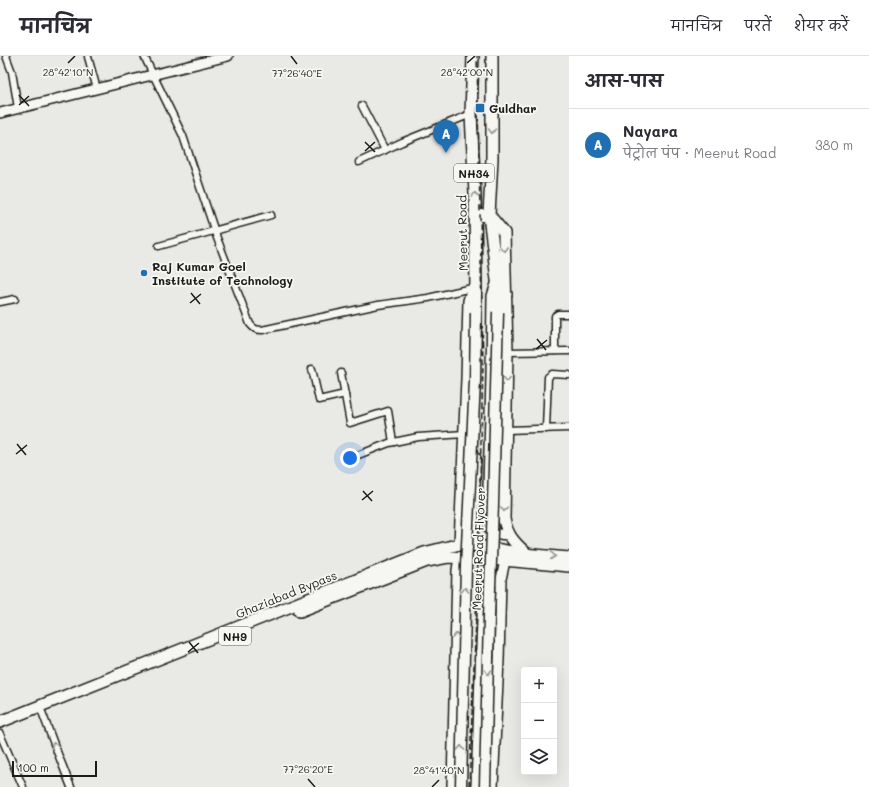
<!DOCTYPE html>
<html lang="hi">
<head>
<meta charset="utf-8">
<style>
	:root { --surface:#fff; --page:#f7f7f7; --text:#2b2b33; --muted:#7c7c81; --line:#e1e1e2; --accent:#1f6fb2 }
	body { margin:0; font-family:Mali,"Playpen Sans Deva",sans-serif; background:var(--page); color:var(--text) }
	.controls { position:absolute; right:12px; bottom:12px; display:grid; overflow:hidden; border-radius:4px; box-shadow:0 4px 16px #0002 }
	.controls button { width:36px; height:36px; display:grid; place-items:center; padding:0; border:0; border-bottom:1px solid var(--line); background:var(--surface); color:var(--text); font:20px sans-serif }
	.scale { position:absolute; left:12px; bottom:10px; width:85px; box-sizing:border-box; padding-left:4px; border:2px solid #1c1c1c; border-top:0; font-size:11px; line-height:14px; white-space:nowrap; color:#1c1c1c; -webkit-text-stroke:3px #f6f6f2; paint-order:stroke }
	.you { position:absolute; left:350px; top:402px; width:14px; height:14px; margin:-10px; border:3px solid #fff; border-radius:50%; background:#1a73e8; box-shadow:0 0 0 6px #1a73e833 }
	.badge { display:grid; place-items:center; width:26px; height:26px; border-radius:50%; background:var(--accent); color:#fff; font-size:13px; font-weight:700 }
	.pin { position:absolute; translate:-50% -33px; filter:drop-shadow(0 1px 2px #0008) }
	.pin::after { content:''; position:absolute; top:21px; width:14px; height:12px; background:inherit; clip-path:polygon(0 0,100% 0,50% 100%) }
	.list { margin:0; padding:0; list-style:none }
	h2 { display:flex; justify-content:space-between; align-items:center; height:52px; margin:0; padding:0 16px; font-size:17px }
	h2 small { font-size:13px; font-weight:400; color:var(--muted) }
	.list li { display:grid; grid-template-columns:26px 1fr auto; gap:12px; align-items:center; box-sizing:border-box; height:72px; padding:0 16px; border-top:1px solid var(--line) }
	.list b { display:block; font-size:15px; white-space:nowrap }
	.list p { margin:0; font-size:13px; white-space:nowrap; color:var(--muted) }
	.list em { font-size:13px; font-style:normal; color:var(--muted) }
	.icon { flex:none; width:22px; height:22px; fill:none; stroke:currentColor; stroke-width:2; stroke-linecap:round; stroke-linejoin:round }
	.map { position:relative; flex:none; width:569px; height:731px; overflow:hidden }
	header { display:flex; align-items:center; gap:24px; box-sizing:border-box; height:56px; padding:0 20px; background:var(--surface); border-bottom:1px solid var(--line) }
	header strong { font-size:19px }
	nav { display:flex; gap:22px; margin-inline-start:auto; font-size:14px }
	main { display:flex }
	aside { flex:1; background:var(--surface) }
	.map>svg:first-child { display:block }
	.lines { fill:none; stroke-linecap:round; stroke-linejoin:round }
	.street-casing { stroke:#1c1c1c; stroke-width:9 }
	.secondary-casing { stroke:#1c1c1c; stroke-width:12 }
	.primary-casing { stroke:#1c1c1c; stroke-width:13 }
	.highway-casing { stroke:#1c1c1c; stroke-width:14 }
	.street { stroke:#f6f6f2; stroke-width:6 }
	.secondary { stroke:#f6f6f2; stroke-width:9 }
	.primary { stroke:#f6f6f2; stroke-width:10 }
	.highway { stroke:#f6f6f2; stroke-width:11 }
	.rail { stroke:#1c1c1c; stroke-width:1.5; stroke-dasharray:6 3; stroke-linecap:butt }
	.primary-bridge-casing { stroke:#1c1c1c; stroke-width:13; stroke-linecap:butt }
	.primary-bridge { stroke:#f6f6f2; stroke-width:10 }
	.oneway { stroke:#949492 }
	.ticks { fill:none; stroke:#1c1c1c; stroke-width:1.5 }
	.poi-dot { fill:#1f6fb2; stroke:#f6f6f2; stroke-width:1.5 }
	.labels { text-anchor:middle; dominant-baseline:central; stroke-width:3.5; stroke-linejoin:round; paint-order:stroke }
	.shield { fill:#f6f6f2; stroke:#5d5d5c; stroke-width:1 }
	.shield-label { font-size:11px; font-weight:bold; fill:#1c1c1c }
	.poi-label { font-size:12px; font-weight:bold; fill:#1c1c1c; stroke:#f6f6f2; text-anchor:start }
	.street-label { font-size:12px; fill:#1c1c1c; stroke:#f6f6f2 }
	.ticks-label { font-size:10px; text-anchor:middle; fill:#1c1c1c; stroke:#f6f6f2; stroke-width:3.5; stroke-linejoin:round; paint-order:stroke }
</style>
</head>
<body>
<header>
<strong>मानचित्र</strong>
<nav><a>मानचित्र</a><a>परतें</a><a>शेयर करें</a></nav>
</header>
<main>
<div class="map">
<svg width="569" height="731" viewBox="0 0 569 731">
	<rect width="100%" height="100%" fill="#e9e9e5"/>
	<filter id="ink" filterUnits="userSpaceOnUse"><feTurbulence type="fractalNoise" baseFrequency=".025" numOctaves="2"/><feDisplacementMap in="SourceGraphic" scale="8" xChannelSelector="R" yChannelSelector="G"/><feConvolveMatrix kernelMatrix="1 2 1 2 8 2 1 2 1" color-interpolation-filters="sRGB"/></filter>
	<g filter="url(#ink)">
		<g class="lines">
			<!-- street casing -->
			<g class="street-casing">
				<g id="street">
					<polyline points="6,0 12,16 18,52"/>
					<path d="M144,0l39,80 34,102 33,86c4,5 6,6 12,6l116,-25 50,-7 48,-11"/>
					<polyline points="88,1 97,33"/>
					<polyline points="362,50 385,94"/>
					<polyline points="359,106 402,86 471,58"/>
					<polyline points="159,190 271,159"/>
					<polyline points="0,246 15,243"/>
					<polyline points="555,295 555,260 558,258 569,258"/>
					<polyline points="507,296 569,295"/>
					<polyline points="312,313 319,344 345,338"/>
					<polyline points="341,317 350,367 388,355 393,386"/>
					<polyline points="546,373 548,321 552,318 569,319"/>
					<polyline points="506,374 569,372"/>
					<polyline points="353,401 389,387 418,381 465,378"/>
					<polyline points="42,656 54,688 71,731"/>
					<polyline points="0,678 23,731"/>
				</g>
			</g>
			<!-- secondary casing -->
			<g class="secondary-casing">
				<g id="secondary">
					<polyline points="0,57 228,0"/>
					<path d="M496,228l-4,12 -1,82 -4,145c1,11 12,11 21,12"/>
					<polyline points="473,489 476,402"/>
					<polyline points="452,731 457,514 459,502"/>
					<polyline points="476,731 483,536 487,528 494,526"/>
					<polyline points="493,731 499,604 501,523 505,505"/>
				</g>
			</g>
			<!-- primary casing -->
			<g class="primary-casing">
				<g id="primary">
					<polyline points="497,224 498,256"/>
					<polyline points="476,234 476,256"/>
				</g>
			</g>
			<!-- highway casing -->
			<g class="highway-casing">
				<g id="highway">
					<polyline points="492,0 492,103 489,159 497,224 506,238"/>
					<path d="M475,160l14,-1 15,18 3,119 -3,167c3,16 10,24 23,35"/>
					<polyline points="460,488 467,323 469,245 471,238 476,234 475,138 471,58 473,0"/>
					<polyline points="300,555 427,505 448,501 503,504 569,510"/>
					<polyline points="0,666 424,497 460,488 473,489 523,498 569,502"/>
				</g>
			</g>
			<!-- street -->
			<use href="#street" class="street"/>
			<!-- secondary -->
			<use href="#secondary" class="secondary"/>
			<!-- primary -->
			<use href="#primary" class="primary"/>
			<!-- highway -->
			<use href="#highway" class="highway"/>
			<!-- rail -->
			<polyline class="rail" points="469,731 477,537 483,310 477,0"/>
			<!-- primary-bridge casing -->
			<g class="primary-bridge-casing">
				<g id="primary-bridge">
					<polyline points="461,731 466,510 475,325 476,256"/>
					<polyline points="485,731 489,560 493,448 498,256"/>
				</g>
			</g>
			<!-- primary-bridge -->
			<use href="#primary-bridge" class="primary-bridge"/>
		</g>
		<!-- one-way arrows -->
		<defs><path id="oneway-chevron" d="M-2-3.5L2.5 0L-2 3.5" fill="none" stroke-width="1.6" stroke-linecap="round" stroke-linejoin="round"/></defs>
		<g class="oneway">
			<use href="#oneway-chevron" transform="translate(492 75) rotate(91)"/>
			<use href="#oneway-chevron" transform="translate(475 139) rotate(-92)"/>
			<use href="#oneway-chevron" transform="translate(504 193) rotate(87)"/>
			<use href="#oneway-chevron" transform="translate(507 323) rotate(91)"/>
			<use href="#oneway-chevron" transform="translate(504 453) rotate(91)"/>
			<use href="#oneway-chevron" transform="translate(553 500) rotate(5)"/>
			<use href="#oneway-chevron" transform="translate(465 534) rotate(-89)"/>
			<use href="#oneway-chevron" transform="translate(456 580) rotate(-88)"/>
			<use href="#oneway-chevron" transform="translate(488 616) rotate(91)"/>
			<use href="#oneway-chevron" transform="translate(54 689) rotate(-110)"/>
			<use href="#oneway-chevron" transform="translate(461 692) rotate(-89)"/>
		</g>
	</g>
	<!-- ticks -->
	<path class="ticks" d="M291,0l6,8M68,7l7,-7M467,7l8,-7M19,39l10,11M19,49l10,-9M365,86l10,10M365,95l10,-9M191,237l9,11M190,247l11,-9M537,283l9,11M536,293l11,-9M17,388l9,11M16,398l11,-9M363,435l9,10M362,444l11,-9M189,586l9,11M188,596l11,-9M308,723l7,8M432,731l7,-7"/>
	<!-- markers -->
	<g class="poi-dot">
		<rect x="475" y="47" width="10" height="10" rx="2"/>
		<circle cx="144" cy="217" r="4"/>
	</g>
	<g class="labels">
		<!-- shield labels -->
		<g class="shield">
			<rect x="454" y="108" width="40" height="18" rx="3"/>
			<rect x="219" y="571" width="32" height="18" rx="3"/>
		</g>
		<g class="shield-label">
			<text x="474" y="117">NH34</text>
			<text x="235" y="580">NH9</text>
		</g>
		<!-- poi labels -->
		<g class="poi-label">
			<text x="489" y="52">Guldhar</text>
			<text x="152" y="210">Raj Kumar Goel<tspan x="152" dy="14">Institute of Technology</tspan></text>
		</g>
		<!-- street labels -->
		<g class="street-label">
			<text transform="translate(462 177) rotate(-91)">Meerut Road</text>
			<text transform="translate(478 493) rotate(-88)">Meerut Road Flyover</text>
			<text transform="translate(286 538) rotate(-22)">Ghaziabad Bypass</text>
		</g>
	</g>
	<g class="ticks-label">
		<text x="68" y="20">28°42'10"N</text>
		<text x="467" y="20">28°42'00"N</text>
		<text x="297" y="21">77°26'40"E</text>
		<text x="308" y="717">77°26'20"E</text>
		<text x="439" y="718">28°41'40"N</text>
	</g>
</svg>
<div class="controls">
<button>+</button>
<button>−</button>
<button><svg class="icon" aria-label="layers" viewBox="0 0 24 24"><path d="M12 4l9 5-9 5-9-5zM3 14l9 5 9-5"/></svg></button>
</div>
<div class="scale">100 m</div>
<div class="you"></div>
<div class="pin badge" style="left:446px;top:97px">A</div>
</div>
<aside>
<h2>आस-पास<small></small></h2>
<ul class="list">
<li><span class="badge">A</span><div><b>Nayara</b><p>पेट्रोल पंप · Meerut Road</p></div><em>380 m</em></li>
</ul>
</aside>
</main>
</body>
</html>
